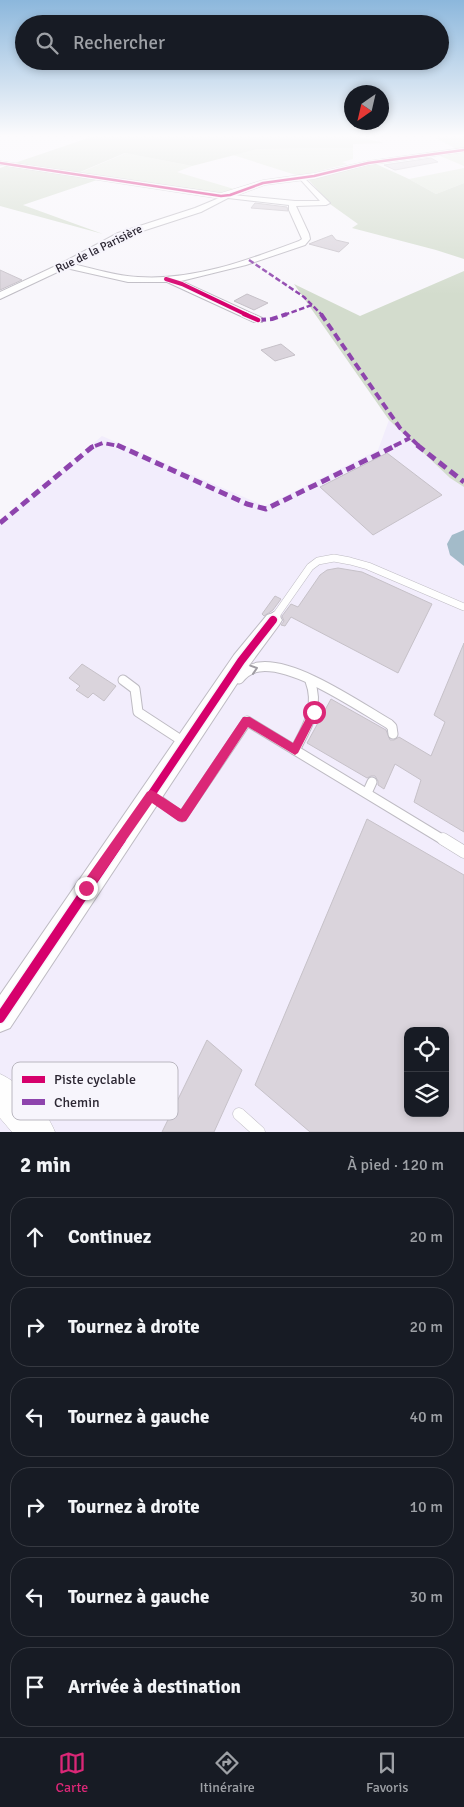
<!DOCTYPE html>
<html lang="fr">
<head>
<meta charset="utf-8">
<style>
	:root { --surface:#171b24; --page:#20242c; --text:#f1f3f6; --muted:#9ea1a6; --line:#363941; --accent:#db2777 }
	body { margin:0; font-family:Signika,sans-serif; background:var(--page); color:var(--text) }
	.controls { position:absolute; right:15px; bottom:15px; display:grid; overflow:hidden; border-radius:10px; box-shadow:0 2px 8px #0003 }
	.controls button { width:45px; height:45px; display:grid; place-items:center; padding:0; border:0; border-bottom:1px solid var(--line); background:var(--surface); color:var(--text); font:25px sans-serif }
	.compass { position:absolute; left:344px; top:85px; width:45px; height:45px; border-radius:50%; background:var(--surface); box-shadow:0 2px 8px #0003; rotate:214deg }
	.stop { position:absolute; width:15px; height:15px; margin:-11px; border:4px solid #db2777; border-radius:50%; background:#fff }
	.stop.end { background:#db2777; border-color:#fff; box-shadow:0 1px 5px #0008 }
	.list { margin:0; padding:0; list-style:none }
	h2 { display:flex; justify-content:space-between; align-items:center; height:65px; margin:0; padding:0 20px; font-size:21px }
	h2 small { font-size:16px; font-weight:400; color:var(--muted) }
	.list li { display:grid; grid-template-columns:32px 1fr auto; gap:15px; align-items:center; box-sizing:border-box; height:80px; margin:0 10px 10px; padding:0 10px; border:1px solid var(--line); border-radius:20px }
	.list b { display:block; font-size:19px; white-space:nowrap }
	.list em { font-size:16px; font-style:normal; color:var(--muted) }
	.icon { flex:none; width:28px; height:28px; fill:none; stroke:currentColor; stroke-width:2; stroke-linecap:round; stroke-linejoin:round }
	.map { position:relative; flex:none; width:464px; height:1132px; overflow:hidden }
	.search { position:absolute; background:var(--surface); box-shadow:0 2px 8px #0003; left:15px; right:15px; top:15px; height:55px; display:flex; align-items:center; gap:12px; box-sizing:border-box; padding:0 18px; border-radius:28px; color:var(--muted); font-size:19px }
	.sheet { height:605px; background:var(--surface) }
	nav { display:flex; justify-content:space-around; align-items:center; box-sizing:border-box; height:70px; border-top:1px solid var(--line); background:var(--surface); font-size:14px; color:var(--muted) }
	nav a { display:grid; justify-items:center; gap:2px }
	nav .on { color:var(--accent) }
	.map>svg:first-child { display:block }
	.built { fill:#f2edfc; fill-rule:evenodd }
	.green { fill:#e0e8da }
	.forest { fill:#d3dccd }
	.water { fill:#a3bbc9 }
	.building { fill:#dad4dc; stroke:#c6c1c8; fill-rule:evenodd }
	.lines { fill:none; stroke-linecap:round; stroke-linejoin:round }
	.service-far2-casing { stroke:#bebbc3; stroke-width:8 }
	.service-far1-casing { stroke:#bebbc3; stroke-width:11 }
	.service-casing { stroke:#bebbc3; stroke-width:13 }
	.minor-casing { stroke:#bebbc3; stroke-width:2 }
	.tertiary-casing { stroke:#bebbc3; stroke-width:1 }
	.service-far2 { stroke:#fefefe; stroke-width:7 }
	.service-far1 { stroke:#fefefe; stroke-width:9 }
	.service { stroke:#fefefe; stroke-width:12 }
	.minor { fill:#fefefe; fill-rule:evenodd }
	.tertiary { fill:#fefefe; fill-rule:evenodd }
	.quiet-far2 { stroke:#8e44ad; stroke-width:2.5; stroke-dasharray:5.5 2.5; stroke-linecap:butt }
	.quiet-far1 { stroke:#8e44ad; stroke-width:4; stroke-dasharray:8 4; stroke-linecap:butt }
	.quiet { stroke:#8e44ad; stroke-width:5; stroke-dasharray:9 5; stroke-linecap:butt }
	.cycleway-far4-casing { stroke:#f7f5fc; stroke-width:4 }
	.cycleway-far3-casing { stroke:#f7f5fc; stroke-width:5.5 }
	.cycleway-far2-casing { stroke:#f7f5fc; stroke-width:7 }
	.cycleway-far1-casing { stroke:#f7f5fc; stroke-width:11 }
	.cycleway-casing { stroke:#f7f5fc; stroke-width:13 }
	.cycleway-far4 { stroke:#d6006c; stroke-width:2.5 }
	.cycleway-far3 { stroke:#d6006c; stroke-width:4 }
	.cycleway-far2 { stroke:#d6006c; stroke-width:4.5 }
	.cycleway-far1 { stroke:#d6006c; stroke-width:8 }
	.cycleway { stroke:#d6006c; stroke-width:10 }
	.oneway { stroke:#a09da3 }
	.route { fill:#db2777 }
	.labels { text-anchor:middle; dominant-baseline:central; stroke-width:4.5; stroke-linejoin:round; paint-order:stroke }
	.far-street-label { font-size:12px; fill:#2c2733; stroke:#f7f5fc }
	.key { fill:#f7f5fc; stroke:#bab7c0; stroke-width:1 }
	.key-label { font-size:14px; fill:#2c2733 }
</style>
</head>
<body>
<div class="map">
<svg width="464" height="1132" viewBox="0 0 464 1132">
	<rect width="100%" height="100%" fill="#f8f6fb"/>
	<!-- built -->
	<path class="built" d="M389,420l61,58 14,9v645h-464v-611l102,-85 163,70 113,-56zM408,1031h37v82h-37z"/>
	<!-- green -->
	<g class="green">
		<polygon points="434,137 464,137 464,166 440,156 462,152"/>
		<polygon points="353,148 353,159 342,162 347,164 299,176 233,155 258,149"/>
		<polygon points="126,153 192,166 177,172 234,189 219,195 79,173"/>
		<polygon points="464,168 464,183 436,194 409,179"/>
	</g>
	<!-- forest -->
	<g class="forest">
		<polygon points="91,137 360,137 384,143 353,144 353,148 258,149 192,166 125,153 73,175 97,180 23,205 103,234 0,206 0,168"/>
		<polygon points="376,164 409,179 436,194 464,183 464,259 436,250 352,228 358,224 330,204 308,179 354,167"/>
		<polygon points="464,271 464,487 450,478 389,420 294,284 360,316"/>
	</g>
	<!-- water -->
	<polygon class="water" points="464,530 464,566 450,555 447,544 452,535"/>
	<!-- building -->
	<g class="building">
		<polygon points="431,158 438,162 395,170 384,165"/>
		<polygon points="255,203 287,207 288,211 251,208"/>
		<polygon points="332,235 336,240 349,243 339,252 309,244"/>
		<polygon points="0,270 22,280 0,290"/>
		<polygon points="247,294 268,303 254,310 234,301"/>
		<polygon points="281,344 295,355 275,361 261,350"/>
		<polygon points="387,453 442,495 373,535 320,487"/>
		<polygon points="338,568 362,572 432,604 398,673 291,617 285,626 281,625 284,621 282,616 291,604 298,607 320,575 327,570"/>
		<polygon points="275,596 281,599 273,610 264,616 262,614"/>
		<polygon points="464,643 464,832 414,802 421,780 395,764 384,789 378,785 378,781 375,776 371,776 367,778 307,743 331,699 386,730 390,740 394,740 399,737 431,756 445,722 434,715"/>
		<polygon points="82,664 116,686 104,701 93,693 88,698 76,690 80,686 69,678"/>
		<path d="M367,819l97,56v257h-154l-55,-47zM408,1031h37v82h-37z"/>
		<polygon points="207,1040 242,1070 214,1132 162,1132"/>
	</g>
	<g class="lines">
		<!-- service-far2 casing -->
		<g class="service-far2-casing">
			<polyline id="service-far2" points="275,617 310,567 318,561 334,558 350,561 368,566 464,607"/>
		</g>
		<!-- service-far1 casing -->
		<g class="service-far1-casing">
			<g id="service-far1">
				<polyline points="273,620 276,616"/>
				<path d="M239,679c5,-6 12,-11 20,-12 36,-5 99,39 130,57l3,3 1,7"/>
				<polyline points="123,680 135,689 138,712 184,742"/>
				<path d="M295,750c12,-23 25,-43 15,-69"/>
				<polyline points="367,793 372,782"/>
				<polyline points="153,796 182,817 247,721 445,841"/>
			</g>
		</g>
		<!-- service casing -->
		<g class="service-casing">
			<g id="service">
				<polyline points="443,839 464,852"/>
				<polyline points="239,1114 259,1132"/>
			</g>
		</g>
		<!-- minor casing -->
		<g class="minor-casing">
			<g id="minor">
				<path d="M302,176l28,27 -4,2 -30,1 13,28 1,5 -5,6 -59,20 -65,16 81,37 1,2 -1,2h-8l-87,-40h-39l-62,-14 -66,31v-7l62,-29 56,-30 77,-25 24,-10 4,-4 72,7h25l-20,-22v-2zM228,198l61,7v5l13,29 -3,2c-51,19 -106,40 -161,36 -22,-1 -43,-8 -65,-13l51,-27 77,-25z"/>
				<polygon points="273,613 279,615 282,620 279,625 248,667 10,1028 0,1032 0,995 234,655 267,615"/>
			</g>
		</g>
		<!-- tertiary casing -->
		<g class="tertiary-casing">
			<g id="tertiary">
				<polygon points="464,148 464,152 368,165 314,179 265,185 233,197 221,199 0,165 0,161 221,193 263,180 314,173 368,161"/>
				<path d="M0,1074c21,9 47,37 55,58h-43l-12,-14z"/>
			</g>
		</g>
		<!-- service-far2 -->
		<use href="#service-far2" class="service-far2"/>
		<!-- service-far1 -->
		<use href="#service-far1" class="service-far1"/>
		<!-- service -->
		<use href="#service" class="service"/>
		<!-- minor -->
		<use href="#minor" class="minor"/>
		<!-- tertiary -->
		<use href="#tertiary" class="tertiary"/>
		<!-- quiet-far2 -->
		<g class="quiet-far2">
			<polyline points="249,260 304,297 322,315"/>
			<polyline points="284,315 312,305"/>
		</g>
		<!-- quiet-far1 -->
		<g class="quiet-far1">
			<polyline points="321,314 400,428 419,446"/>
			<polyline points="258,320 272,319 287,314"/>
			<polyline points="95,446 103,443 119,446"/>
			<polyline points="394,446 410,438"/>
		</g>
		<!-- quiet -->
		<g class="quiet">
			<polyline points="117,445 247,504 266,509 397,445"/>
			<polyline points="417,445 464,482"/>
			<polyline points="0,523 92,447 98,445"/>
		</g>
		<!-- cycleway-far4 casing -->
		<g class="cycleway-far4-casing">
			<polyline id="cycleway-far4" points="0,163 221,196 230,195 263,183 314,176 368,163 464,150"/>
		</g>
		<!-- cycleway-far3 casing -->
		<g class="cycleway-far3-casing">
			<polyline id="cycleway-far3" points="166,279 182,284 247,315"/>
		</g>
		<!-- cycleway-far2 casing -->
		<g class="cycleway-far2-casing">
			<polyline id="cycleway-far2" points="244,314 258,320"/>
		</g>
		<!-- cycleway-far1 casing -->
		<g class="cycleway-far1-casing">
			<polyline id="cycleway-far1" points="120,841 241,661 273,620"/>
		</g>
		<!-- cycleway casing -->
		<g class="cycleway-casing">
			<polyline id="cycleway" points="0,1018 121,839"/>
		</g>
		<!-- cycleway-far4 -->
		<use href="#cycleway-far4" class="cycleway-far4"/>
		<!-- cycleway-far3 -->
		<use href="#cycleway-far3" class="cycleway-far3"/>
		<!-- cycleway-far2 -->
		<use href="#cycleway-far2" class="cycleway-far2"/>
		<!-- cycleway-far1 -->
		<use href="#cycleway-far1" class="cycleway-far1"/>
		<!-- cycleway -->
		<use href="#cycleway" class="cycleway"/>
	</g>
	<!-- one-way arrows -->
	<defs><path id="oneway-chevron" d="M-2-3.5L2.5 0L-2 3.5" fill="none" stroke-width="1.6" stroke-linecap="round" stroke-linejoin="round" transform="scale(1.25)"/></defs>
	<use class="oneway" href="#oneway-chevron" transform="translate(254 669) rotate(-18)"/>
	<!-- sky -->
	<linearGradient id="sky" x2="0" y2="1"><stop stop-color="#8cb7dc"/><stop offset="0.46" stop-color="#fcfbfd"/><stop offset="1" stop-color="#fcfbfd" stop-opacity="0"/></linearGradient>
	<rect width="464" height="295" fill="url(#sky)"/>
	<!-- route -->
	<polygon class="route" points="314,707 319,712 298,753 295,755 248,727 186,821 182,822 178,821 152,803 90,892 86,894 82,892 80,888 82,884 147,792 151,790 155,792 181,809 243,717 250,717 293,743 311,709"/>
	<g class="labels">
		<!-- far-street labels -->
		<g class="far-street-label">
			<text transform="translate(99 249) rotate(-26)">Rue de la Parisière</text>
		</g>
	</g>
	<!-- legend -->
	<rect x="12" y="1062" width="166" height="58" rx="8" class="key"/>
	<rect x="22" y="1076" width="23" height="7" fill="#d6006c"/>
	<rect x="22" y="1099" width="23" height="6" fill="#8e44ad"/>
	<g class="key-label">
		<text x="54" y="1084">Piste cyclable</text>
		<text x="54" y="1107">Chemin</text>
	</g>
</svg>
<div class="controls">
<button><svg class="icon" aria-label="locate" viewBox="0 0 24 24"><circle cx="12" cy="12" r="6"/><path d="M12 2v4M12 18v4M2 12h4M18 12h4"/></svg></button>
<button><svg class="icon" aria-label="layers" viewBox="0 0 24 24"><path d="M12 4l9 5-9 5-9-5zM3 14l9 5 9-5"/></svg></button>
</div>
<svg class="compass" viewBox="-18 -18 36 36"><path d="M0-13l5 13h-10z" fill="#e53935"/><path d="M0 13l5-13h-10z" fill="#9ea1a6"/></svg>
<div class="stop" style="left:314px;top:712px"></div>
<div class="stop end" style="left:86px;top:888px"></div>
<div class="search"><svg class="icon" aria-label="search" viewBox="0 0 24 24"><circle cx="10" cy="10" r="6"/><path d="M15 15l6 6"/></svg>Rechercher</div>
</div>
<section class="sheet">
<h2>2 min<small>À pied · 120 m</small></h2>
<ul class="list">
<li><svg class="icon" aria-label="ahead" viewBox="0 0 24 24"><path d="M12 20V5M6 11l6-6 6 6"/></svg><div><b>Continuez</b></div><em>20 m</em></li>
<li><svg class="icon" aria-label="right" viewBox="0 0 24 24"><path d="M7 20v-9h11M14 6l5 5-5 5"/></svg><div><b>Tournez à droite</b></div><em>20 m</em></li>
<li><svg class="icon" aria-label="left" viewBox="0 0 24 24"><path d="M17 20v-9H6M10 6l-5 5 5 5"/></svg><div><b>Tournez à gauche</b></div><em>40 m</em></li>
<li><svg class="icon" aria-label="right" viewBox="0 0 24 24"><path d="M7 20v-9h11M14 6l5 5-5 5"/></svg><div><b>Tournez à droite</b></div><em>10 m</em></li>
<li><svg class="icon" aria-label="left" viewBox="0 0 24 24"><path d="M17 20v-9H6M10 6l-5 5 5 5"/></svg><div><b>Tournez à gauche</b></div><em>30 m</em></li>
<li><svg class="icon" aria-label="arrive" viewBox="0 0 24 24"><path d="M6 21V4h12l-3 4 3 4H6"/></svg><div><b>Arrivée à destination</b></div></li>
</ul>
</section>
<nav>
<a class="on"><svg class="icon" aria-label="map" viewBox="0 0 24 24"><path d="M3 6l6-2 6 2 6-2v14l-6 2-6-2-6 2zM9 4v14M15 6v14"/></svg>Carte</a>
<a><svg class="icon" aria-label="directions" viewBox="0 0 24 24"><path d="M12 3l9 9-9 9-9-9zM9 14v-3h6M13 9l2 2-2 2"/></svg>Itinéraire</a>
<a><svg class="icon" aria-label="saved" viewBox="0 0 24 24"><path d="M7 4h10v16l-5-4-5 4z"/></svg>Favoris</a>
</nav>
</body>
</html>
